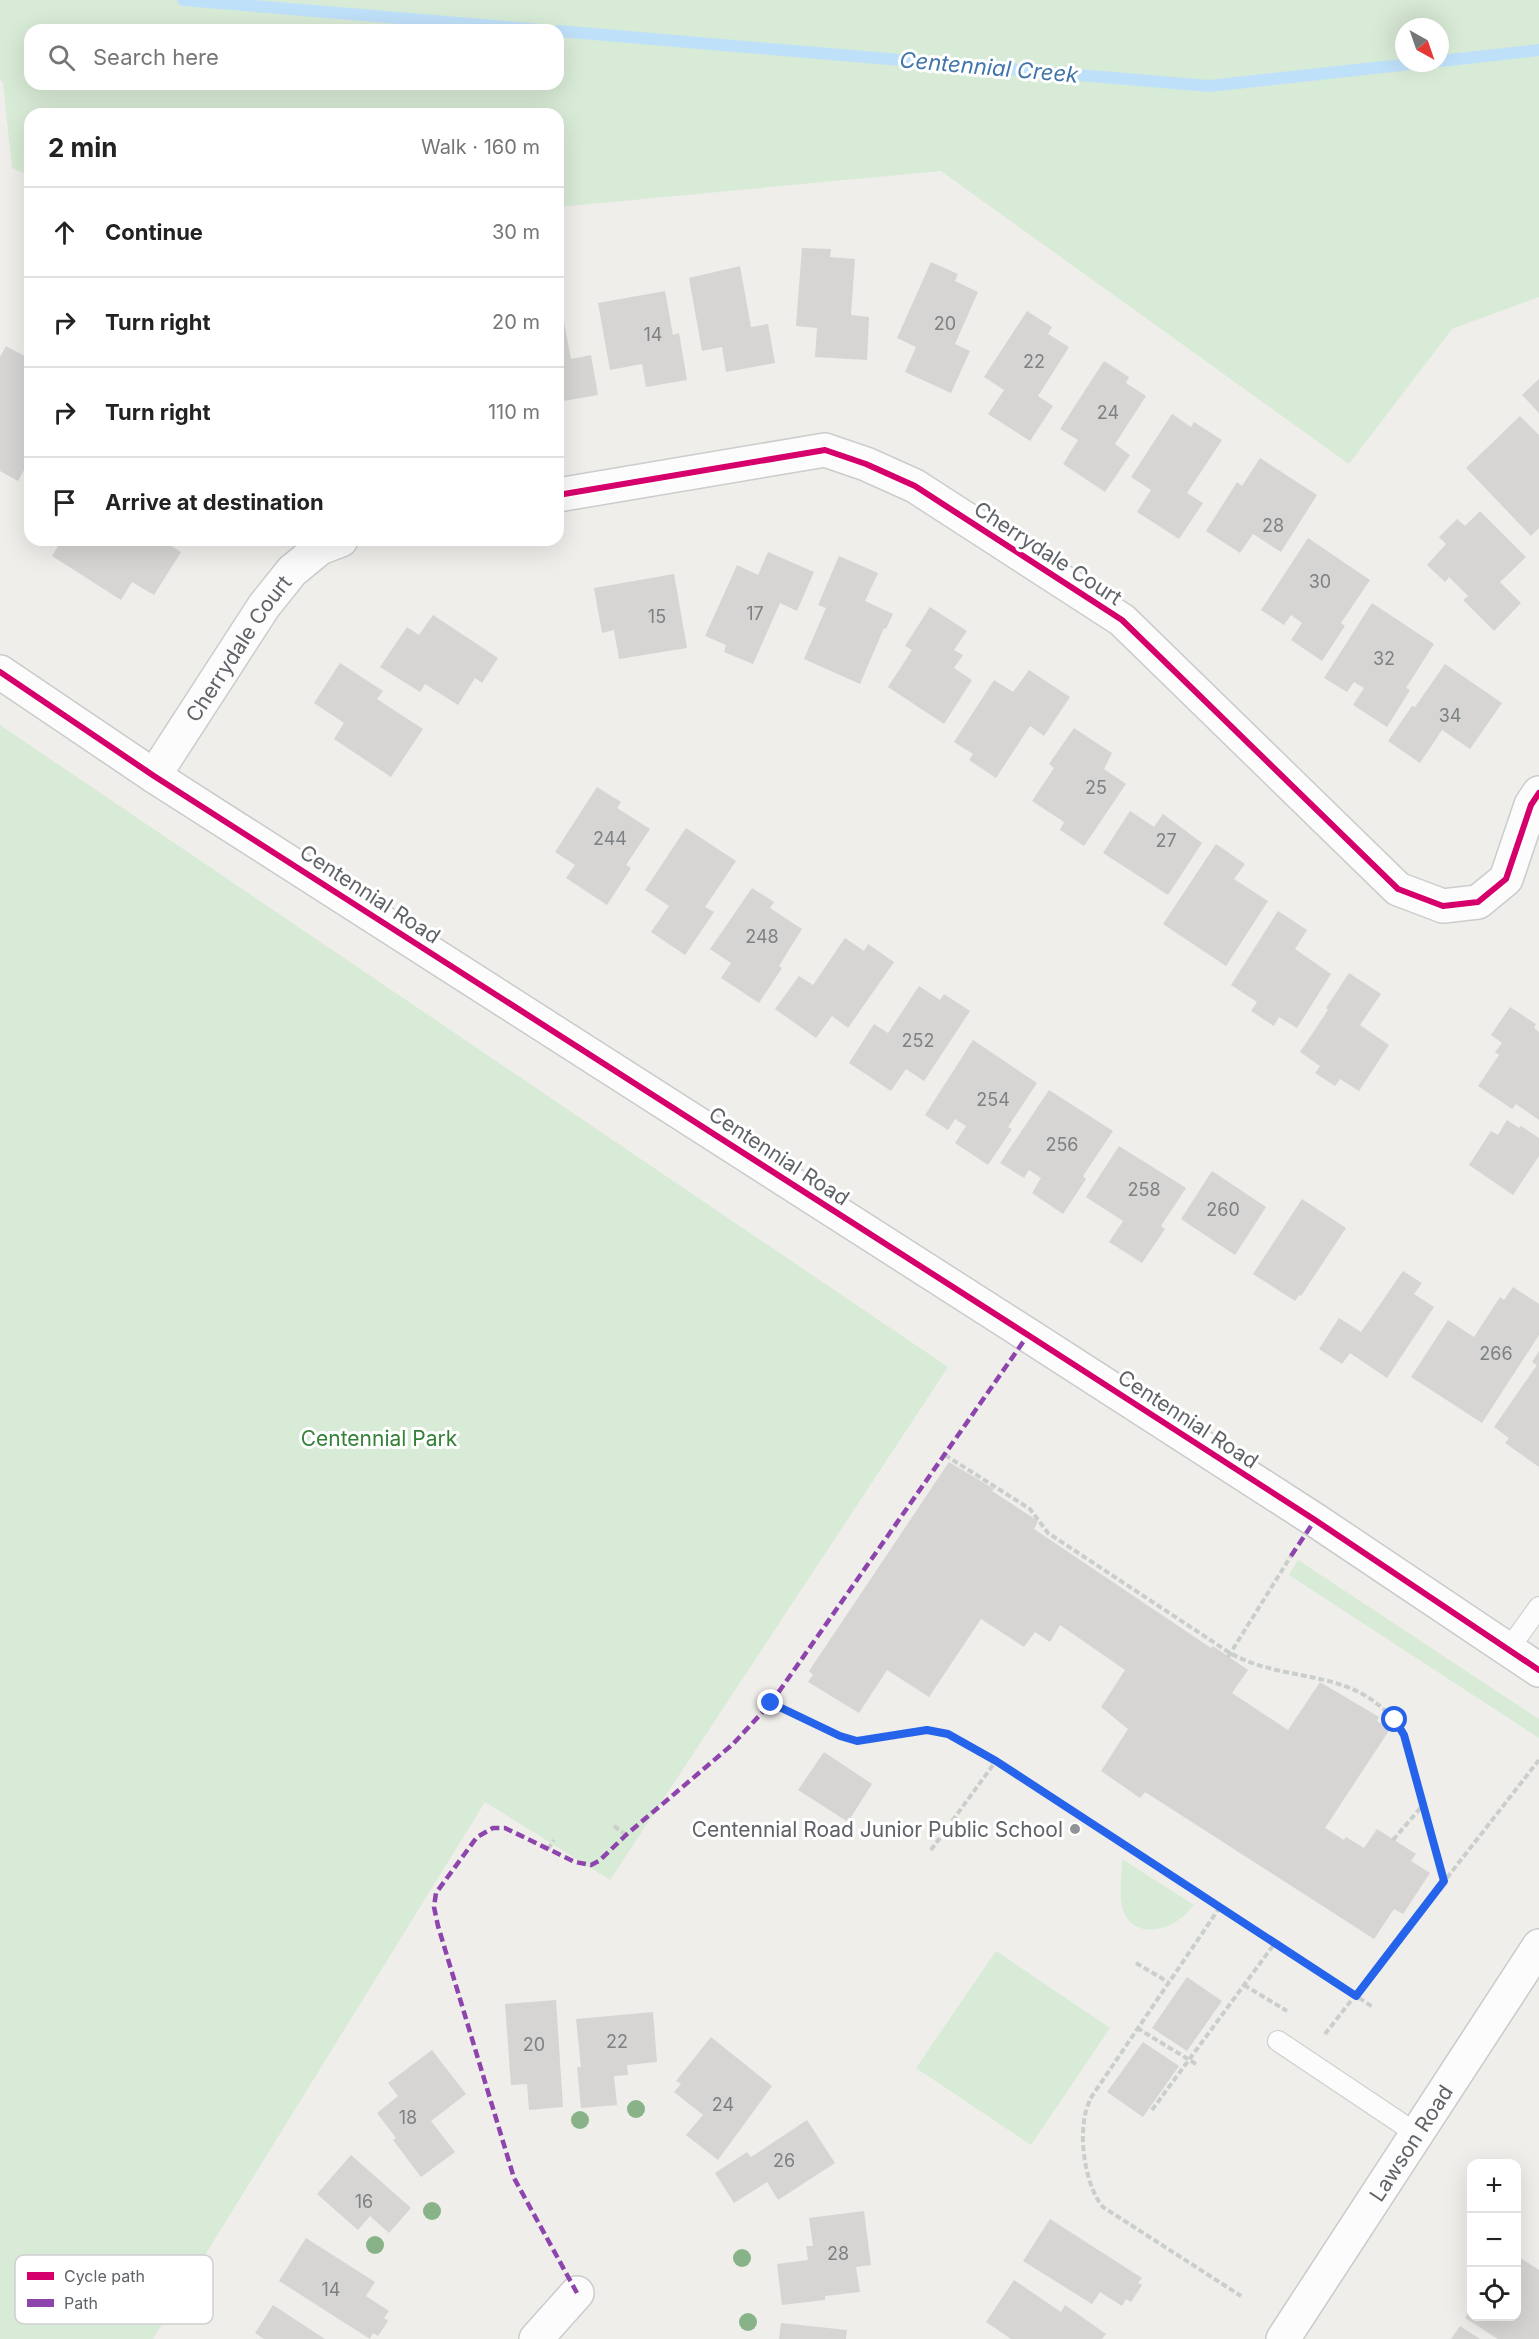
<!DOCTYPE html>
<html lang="en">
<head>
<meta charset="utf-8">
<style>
	:root { --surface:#fff; --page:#f6f6f6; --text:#222; --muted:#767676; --line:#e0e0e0 }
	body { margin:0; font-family:Inter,sans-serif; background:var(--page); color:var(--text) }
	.controls { position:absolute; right:18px; bottom:18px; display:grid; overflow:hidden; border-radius:12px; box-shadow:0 6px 24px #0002 }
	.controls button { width:54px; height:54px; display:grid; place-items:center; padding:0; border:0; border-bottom:2px solid var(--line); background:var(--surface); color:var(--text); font:30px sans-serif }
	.compass { position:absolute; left:1395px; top:18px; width:54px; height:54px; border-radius:50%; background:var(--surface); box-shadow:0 6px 24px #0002; rotate:140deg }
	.stop { position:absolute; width:18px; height:18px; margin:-14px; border:4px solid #2563eb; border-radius:50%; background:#fff }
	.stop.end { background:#2563eb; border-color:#fff; box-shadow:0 2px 6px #0008 }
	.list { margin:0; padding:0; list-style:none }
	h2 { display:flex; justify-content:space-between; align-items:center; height:78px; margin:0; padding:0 24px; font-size:26px }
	h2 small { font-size:20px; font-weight:400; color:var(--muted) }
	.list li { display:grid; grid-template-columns:39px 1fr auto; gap:18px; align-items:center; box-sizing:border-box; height:90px; padding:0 24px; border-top:2px solid var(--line) }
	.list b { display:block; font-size:22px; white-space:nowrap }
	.list em { font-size:20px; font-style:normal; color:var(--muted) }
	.icon { flex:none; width:33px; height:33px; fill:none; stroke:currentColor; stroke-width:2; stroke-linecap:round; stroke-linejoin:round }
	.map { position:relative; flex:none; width:1539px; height:2339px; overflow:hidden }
	.search { position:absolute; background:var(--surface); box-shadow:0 6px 24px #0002; left:24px; top:24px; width:540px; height:66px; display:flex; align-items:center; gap:15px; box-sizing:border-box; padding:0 21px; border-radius:18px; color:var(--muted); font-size:22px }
	.panel { position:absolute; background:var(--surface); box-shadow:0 6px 24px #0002; left:24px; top:108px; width:540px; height:438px; border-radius:18px }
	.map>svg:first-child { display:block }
	.green { fill:#d8ebd6; fill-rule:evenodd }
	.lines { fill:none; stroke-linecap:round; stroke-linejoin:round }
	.stream { stroke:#bfe0f9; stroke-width:12 }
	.building { fill:#d6d5d3 }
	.lane-casing { stroke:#cbcccc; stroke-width:22 }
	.street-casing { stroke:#cbcccc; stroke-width:36 }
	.secondary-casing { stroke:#cacacb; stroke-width:36 }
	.path { stroke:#cacfcc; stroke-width:4; stroke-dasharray:6 3; stroke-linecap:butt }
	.lane { stroke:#fdfcfc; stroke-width:20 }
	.street { stroke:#fdfcfc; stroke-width:33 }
	.secondary { stroke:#fdfcfc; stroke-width:33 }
	.quiet { stroke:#8e44ad; stroke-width:4.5; stroke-dasharray:9 4.5; stroke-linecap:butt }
	.cycleway-casing { stroke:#fff; stroke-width:10 }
	.cycleway { stroke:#d6006c; stroke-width:6 }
	.tree { fill:#88b388 }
	.route { stroke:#2563eb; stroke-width:8 }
	.poi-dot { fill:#919496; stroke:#fff; stroke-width:2 }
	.labels { text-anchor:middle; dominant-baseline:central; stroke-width:6; stroke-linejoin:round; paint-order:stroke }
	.number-label { font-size:18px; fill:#7e8184 }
	.street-label { font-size:21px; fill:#5f6368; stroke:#fff }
	.park-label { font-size:21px; fill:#348238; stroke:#fff }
	.poi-label { font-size:21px; fill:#5f6368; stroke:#fff; text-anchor:end }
	.water-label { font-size:22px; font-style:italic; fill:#4174aa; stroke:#fff }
	.key { fill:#fff; stroke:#cfd0d2; stroke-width:1.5 }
	.key-label { font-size:16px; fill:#5f6368 }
</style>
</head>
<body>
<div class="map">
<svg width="1539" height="2339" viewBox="0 0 1539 2339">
	<rect width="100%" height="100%" fill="#efeeea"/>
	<!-- green -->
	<g class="green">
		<path d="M0,0h1539v297l-87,32 -103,135 -408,-293 -383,36v-93h-528v62l-18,-8 -9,-85 -3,-3zM1404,27h36v36h-36zM30,30h528v54h-528z"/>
		<polygon points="0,725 948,1367 610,1880 485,1802 153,2339 0,2339"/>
		<polygon points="1298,1560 1539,1719 1539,1738 1289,1575"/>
		<path d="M1122,1859l72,46c-4,4 -8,10 -13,13 -19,16 -53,18 -59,-12 -3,-15 0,-32 0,-47z"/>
		<polygon points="996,1951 1110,2028 1031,2145 916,2068"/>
	</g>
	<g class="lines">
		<!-- stream -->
		<g class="stream">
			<polyline points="183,0 542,30"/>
			<polyline points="558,31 1209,86 1420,63"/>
			<polyline points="1440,61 1539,50"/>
		</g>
	</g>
	<!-- building -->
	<g class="building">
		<polygon points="802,248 831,249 830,257 855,259 851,315 869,317 867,360 815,357 817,328 796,326"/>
		<polygon points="931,262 958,274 955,281 978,292 955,344 970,351 951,393 905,372 916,347 897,338"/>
		<polygon points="740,266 751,327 768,324 775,363 726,372 722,347 702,351 689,278"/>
		<polygon points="558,290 571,359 591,355 598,395 558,402"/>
		<polygon points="665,291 673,335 679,333 687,380 646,387 642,364 610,370 598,303"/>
		<polygon points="1027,311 1052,327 1048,334 1069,347 1038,396 1053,406 1030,441 988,414 1004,390 984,377"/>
		<polygon points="6,346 30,359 30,422 25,432 30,435 30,459 18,481 0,471 0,357"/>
		<polygon points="1104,361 1129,377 1126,383 1146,396 1115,444 1130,455 1105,492 1063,464 1078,440 1060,429"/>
		<polygon points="1539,379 1539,413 1522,395"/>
		<polygon points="1172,414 1191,427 1194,422 1222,440 1187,493 1203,503 1179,539 1137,512 1151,490 1131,477"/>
		<polygon points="1520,416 1539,435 1539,528 1531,536 1466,468"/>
		<polygon points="1260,458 1317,495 1281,552 1253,534 1240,553 1206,531 1237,482 1242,486"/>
		<polygon points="1480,511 1526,557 1500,582 1521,603 1494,631 1463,600 1468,596 1449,577 1445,582 1427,565 1446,544 1439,537 1457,519 1465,526"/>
		<polygon points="1308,538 1370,580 1341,623 1345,626 1322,661 1291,640 1302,623 1291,615 1284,625 1261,610"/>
		<polygon points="62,540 128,540 136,545 139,540 162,540 181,552 154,595 132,582 121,600 52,556"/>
		<polygon points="768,552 814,572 797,611 780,603 753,664 724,652 726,645 705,636 737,565 758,575"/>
		<polygon points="839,556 878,573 865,601 893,614 886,629 884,628 860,684 804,659 826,608 818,605"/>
		<polygon points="674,574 687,648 619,659 614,630 602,633 594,588"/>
		<polygon points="1372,603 1434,644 1406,688 1410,690 1387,727 1353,705 1364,688 1354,682 1347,692 1324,678"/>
		<polygon points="930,607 967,631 954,650 963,655 954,668 972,680 944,724 888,687 912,650 905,646"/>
		<polygon points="433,615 498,658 482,683 475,678 458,705 425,684 420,692 380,667 407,627 419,635"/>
		<polygon points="340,663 383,691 377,699 423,729 391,777 334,739 344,723 314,703"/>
		<polygon points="1445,664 1502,703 1470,749 1442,730 1420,763 1388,741 1412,706 1415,707"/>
		<polygon points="1029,670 1070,697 1044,736 1030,726 996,778 969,760 973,754 954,742 994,680 1013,692"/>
		<polygon points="1074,728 1112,753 1104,769 1126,784 1084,846 1060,830 1064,822 1032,801 1054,768 1049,764"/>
		<polygon points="597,787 621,802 617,808 650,829 626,865 631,868 607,905 566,878 575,865 555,852"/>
		<polygon points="1130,811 1154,827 1163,814 1202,843 1168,895 1103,853"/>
		<polygon points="686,828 736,861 705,907 714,912 685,955 651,932 669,906 645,890"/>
		<polygon points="1216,844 1245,864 1234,879 1268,901 1226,966 1163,924"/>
		<polygon points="752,888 774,902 770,908 802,929 779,966 782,968 759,1003 721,978 731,963 710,949"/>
		<polygon points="1278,911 1307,930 1295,949 1331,974 1297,1028 1279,1017 1274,1026 1251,1011 1257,1002 1231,985"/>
		<polygon points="845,938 864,951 868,944 894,962 848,1028 832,1016 816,1038 775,1009 799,976 813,985"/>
		<polygon points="1349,973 1381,994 1360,1025 1389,1045 1359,1091 1340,1079 1335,1086 1315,1073 1320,1066 1300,1052 1328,1010 1326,1008"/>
		<polygon points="919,986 940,1000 944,994 970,1011 924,1081 906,1069 891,1091 849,1063 874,1024 888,1033"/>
		<polygon points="1510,1007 1536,1024 1534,1028 1539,1032 1539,1120 1516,1104 1512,1109 1478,1086 1499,1055 1495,1052 1502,1043 1491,1035"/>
		<polygon points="973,1040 1037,1083 1008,1127 1012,1129 988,1165 955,1143 966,1126 955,1119 948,1130 925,1115"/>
		<polygon points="1049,1090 1113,1131 1083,1176 1086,1179 1063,1214 1032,1193 1041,1178 1029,1170 1024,1178 1000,1163"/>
		<polygon points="1507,1120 1519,1128 1521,1126 1539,1138 1539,1156 1513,1195 1469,1165 1491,1131 1498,1135"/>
		<polygon points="1119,1146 1186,1188 1161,1226 1165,1229 1142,1263 1109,1242 1123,1221 1086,1197"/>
		<polygon points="1212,1171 1266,1207 1235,1255 1181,1219"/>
		<polygon points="1302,1199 1346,1228 1301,1296 1299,1295 1295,1301 1253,1274"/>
		<polygon points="1403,1271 1422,1283 1414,1294 1434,1307 1387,1378 1350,1353 1342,1364 1319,1349 1339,1318 1361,1332"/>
		<polygon points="1513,1287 1539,1304 1539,1335 1482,1423 1411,1377 1448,1320 1474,1337 1500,1297 1504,1300"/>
		<polygon points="1539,1351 1539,1467 1505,1443 1509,1438 1494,1427 1537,1365 1532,1362"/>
		<polygon points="949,1462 994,1489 992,1491 1038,1521 1034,1529 1211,1648 1213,1646 1248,1670 1232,1693 1288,1730 1320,1682 1379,1717 1377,1721 1390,1729 1325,1828 1344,1840 1346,1837 1364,1848 1377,1829 1416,1854 1411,1861 1430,1873 1403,1914 1394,1909 1374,1939 1145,1792 1140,1798 1101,1771 1128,1729 1101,1707 1125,1670 1060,1625 1050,1642 1035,1632 1024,1647 981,1619 929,1697 887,1670 859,1713 808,1682 813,1675 809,1671"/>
		<polygon points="824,1752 872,1784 848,1822 798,1790"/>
		<polygon points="1187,1977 1222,2001 1187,2051 1152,2028"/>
		<polygon points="556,2000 563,2107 529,2110 527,2084 511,2085 505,2004"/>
		<polygon points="653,2012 657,2062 627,2065 628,2075 614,2076 617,2105 581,2108 577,2067 581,2067 576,2019"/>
		<polygon points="711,2037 772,2086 718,2160 686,2135 703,2115 674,2092 681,2084 676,2081"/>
		<polygon points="1143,2042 1179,2066 1143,2117 1107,2092"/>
		<polygon points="432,2050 466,2094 431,2121 455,2152 421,2177 393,2140 396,2138 377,2113 398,2096 388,2083"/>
		<polygon points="807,2120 835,2163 778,2200 767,2182 734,2203 715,2173 747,2152 751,2157"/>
		<polygon points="351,2155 411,2208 389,2233 370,2216 358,2230 317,2194"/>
		<polygon points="864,2211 871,2265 856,2267 860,2292 825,2296 825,2300 782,2305 777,2264 808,2260 806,2246 813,2246 809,2218"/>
		<polygon points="1050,2219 1142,2278 1138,2283 1142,2285 1131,2302 1126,2299 1122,2306 1100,2292 1092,2304 1023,2261"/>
		<polygon points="306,2238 375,2282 366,2296 389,2311 384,2318 388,2321 378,2336 373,2333 370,2339 279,2281"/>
		<polygon points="1516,2255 1539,2270 1539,2339 1498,2339 1465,2318 1472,2307 1472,2316 1516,2316"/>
		<polygon points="1014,2280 1061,2312 1065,2305 1106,2334 1102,2339 1011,2339 986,2322"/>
		<polygon points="273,2305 325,2339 264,2339 255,2333"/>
		<polygon points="781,2323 847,2330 846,2339 779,2339"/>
		<polygon points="1460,2326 1480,2339 1451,2339"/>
	</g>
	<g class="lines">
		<!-- lane casing -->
		<g class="lane-casing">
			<g id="lane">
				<polyline points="1508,1650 1539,1607"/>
				<polyline points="1278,2041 1417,2134"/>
			</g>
		</g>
		<!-- street casing -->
		<g class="street-casing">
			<g id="street">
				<polyline points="558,495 825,450 866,464 915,486 1122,620 1398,889 1443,906 1478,902 1506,879 1531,805 1539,793"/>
				<path id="s1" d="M154,776l110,-170 28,-35 28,-23 21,-8"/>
				<polyline points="536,2339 577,2293"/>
			</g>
		</g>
		<!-- secondary casing -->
		<g class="secondary-casing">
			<g id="secondary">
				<polyline points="0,672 154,776 1028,1335 1315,1520 1539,1670"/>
				<path id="s2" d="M1283,2339l256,-393"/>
			</g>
		</g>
		<!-- path -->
		<g class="path">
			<path d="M945,1455l85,54 18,24 182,120c61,34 130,10 174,82l40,146"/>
			<polyline points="1228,1657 1291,1556"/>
			<polyline points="771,1703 840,1736 857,1741 927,1730 948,1734 996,1761 1373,2007"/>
			<polyline points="614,1826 626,1835"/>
			<polyline points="1393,1840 1423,1805"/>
			<polyline points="548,1849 554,1840"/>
			<polyline points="931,1850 996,1761"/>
			<path d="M1220,1907l-130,192c-2,7 -6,15 -6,23 -4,24 3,67 19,85l138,89"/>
			<polyline points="1136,1963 1168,1982"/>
			<polyline points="1244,1985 1287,2011"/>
			<polyline points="1137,2028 1196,2064"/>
			<polyline points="1325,2034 1539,1760"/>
			<polyline points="1152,2110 1275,1943"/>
		</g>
		<!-- lane -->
		<use href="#lane" class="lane"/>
		<!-- street -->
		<use href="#street" class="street"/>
		<!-- secondary -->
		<use href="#secondary" class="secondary"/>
		<!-- quiet -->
		<g class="quiet">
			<polyline points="1291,1556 1315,1520"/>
			<polyline points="577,2293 514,2178 438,1926 434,1907 436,1893 477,1837 493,1828 505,1828 575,1862 591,1865 599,1861 626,1835 733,1744 771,1703 1028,1335"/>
		</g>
		<!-- cycleway casing -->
		<g class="cycleway-casing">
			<g id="cycleway">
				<polyline points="558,495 825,450 866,464 915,486 1122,620 1398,889 1443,906 1478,902 1506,879 1531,805 1539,793"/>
				<polyline points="0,672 154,776 1028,1335 1315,1520 1539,1670"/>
			</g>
		</g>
		<!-- cycleway -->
		<use href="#cycleway" class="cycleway"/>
	</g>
	<!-- trees -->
	<g class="tree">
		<circle cx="636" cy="2109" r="9"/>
		<circle cx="580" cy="2120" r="9"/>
		<circle cx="432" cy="2211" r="9"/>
		<circle cx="375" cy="2245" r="9"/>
		<circle cx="742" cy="2258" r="9"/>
		<circle cx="748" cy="2322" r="9"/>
	</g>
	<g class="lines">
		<!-- route -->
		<polyline class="route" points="771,1703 840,1736 857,1741 927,1730 948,1734 996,1761 1356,1996 1444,1881 1404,1735 1395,1720"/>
	</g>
	<!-- markers -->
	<circle class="poi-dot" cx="1075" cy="1829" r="6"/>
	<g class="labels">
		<!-- number labels -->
		<g class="number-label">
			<text x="945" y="323">20</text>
			<text x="653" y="334">14</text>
			<text x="1034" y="361">22</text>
			<text x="1108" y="412">24</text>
			<text x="1273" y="525">28</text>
			<text x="1320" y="581">30</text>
			<text x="755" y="613">17</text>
			<text x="657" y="616">15</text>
			<text x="1384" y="658">32</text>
			<text x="1450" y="715">34</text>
			<text x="1096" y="787">25</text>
			<text x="610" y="838">244</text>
			<text x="1166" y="840">27</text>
			<text x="762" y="936">248</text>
			<text x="918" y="1040">252</text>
			<text x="993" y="1099">254</text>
			<text x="1062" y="1144">256</text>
			<text x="1144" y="1189">258</text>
			<text x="1223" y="1209">260</text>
			<text x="1496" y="1353">266</text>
			<text x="617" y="2041">22</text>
			<text x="534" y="2044">20</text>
			<text x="723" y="2104">24</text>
			<text x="408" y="2117">18</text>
			<text x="784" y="2160">26</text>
			<text x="364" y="2201">16</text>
			<text x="838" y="2253">28</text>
			<text x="331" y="2289">14</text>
		</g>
		<!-- street labels -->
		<g class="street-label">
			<text transform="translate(1048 553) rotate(33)">Cherrydale Court</text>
			<text stroke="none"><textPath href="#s1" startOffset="153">Cherrydale Court</textPath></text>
			<text transform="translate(370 894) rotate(33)">Centennial Road</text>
			<text transform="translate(779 1156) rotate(33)">Centennial Road</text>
			<text transform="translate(1188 1419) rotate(33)">Centennial Road</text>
			<text stroke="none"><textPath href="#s2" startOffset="234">Lawson Road</textPath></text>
		</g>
		<!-- park labels -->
		<g class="park-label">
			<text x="379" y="1438">Centennial Park</text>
		</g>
		<!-- poi labels -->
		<g class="poi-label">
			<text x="1063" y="1829">Centennial Road Junior Public School</text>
		</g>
		<!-- water labels -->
		<g class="water-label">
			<text transform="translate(989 67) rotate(5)">Centennial Creek</text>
		</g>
	</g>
	<!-- legend -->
	<rect x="15" y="2255" width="198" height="69" rx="9" class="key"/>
	<rect x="27" y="2272" width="27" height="8" fill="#d6006c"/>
	<rect x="27" y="2299" width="27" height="8" fill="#8e44ad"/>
	<g class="key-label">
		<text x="64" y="2282">Cycle path</text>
		<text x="64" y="2309">Path</text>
	</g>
</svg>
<div class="controls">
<button>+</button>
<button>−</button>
<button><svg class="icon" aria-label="locate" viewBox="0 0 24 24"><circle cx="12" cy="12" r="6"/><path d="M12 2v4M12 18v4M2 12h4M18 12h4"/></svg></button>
</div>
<svg class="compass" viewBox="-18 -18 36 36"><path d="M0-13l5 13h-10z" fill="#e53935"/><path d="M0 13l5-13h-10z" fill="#767676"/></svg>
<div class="stop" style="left:1395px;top:1720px"></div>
<div class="stop end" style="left:771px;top:1703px"></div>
<div class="search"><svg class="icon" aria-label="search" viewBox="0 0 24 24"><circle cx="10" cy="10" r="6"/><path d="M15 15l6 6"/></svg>Search here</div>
<section class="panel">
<h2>2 min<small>Walk · 160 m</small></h2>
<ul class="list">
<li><svg class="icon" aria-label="ahead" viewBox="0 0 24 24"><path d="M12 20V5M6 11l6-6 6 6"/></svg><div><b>Continue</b></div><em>30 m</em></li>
<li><svg class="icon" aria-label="right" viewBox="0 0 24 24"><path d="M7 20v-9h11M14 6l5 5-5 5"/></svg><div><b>Turn right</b></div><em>20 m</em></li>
<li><svg class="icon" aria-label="right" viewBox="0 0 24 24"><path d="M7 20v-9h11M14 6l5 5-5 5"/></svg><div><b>Turn right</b></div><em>110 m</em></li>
<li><svg class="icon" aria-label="arrive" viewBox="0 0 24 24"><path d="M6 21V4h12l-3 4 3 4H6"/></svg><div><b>Arrive at destination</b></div></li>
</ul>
</section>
</div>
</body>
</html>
